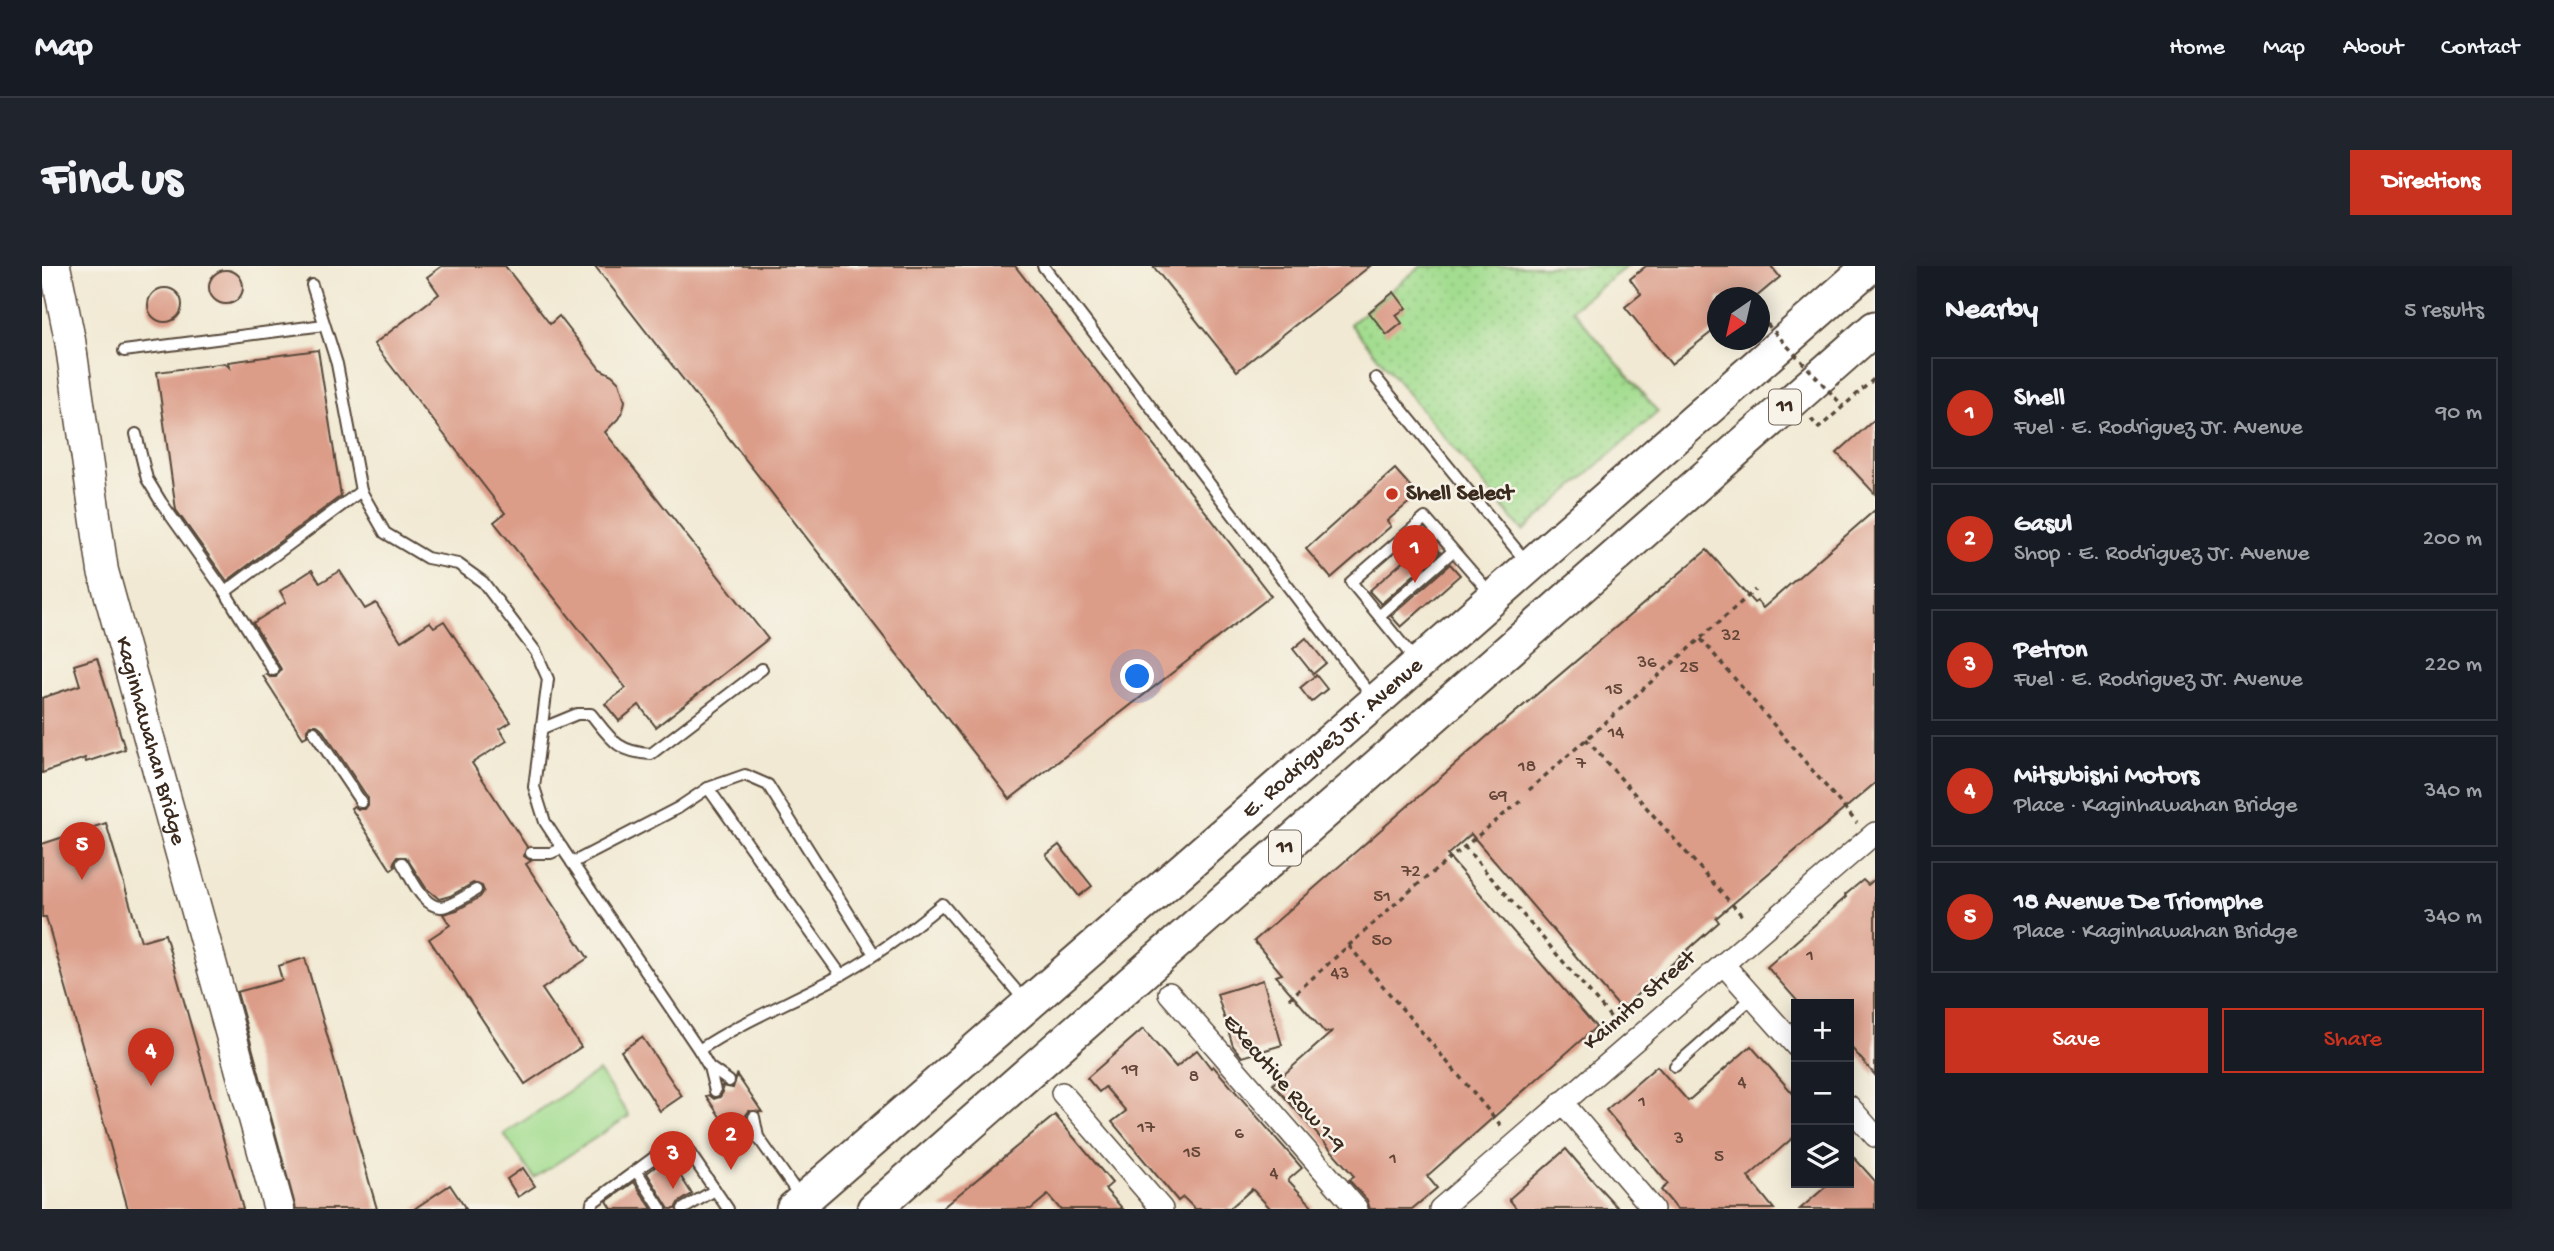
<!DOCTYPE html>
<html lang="en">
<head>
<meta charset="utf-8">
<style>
	:root { --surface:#171b24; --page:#20242c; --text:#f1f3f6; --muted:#9ea1a6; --line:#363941; --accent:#c8321e }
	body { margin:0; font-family:"Gochi Hand",sans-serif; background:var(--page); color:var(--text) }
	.controls { position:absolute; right:21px; bottom:21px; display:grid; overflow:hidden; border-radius:0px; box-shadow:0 4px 18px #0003 }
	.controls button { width:63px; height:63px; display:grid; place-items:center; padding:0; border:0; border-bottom:2px solid var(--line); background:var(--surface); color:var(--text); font:35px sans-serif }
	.compass { position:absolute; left:1665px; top:21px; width:63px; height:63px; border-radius:50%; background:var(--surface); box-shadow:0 4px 18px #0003; rotate:214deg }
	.you { position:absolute; left:1096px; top:411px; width:24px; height:24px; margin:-18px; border:5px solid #fff; border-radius:50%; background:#1a73e8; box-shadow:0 0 0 10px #1a73e833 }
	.badge { display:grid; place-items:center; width:46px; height:46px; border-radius:50%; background:var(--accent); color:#fff; font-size:23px; font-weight:700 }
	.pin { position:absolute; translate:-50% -58px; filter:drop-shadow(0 2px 4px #0008) }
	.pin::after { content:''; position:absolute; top:37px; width:24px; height:21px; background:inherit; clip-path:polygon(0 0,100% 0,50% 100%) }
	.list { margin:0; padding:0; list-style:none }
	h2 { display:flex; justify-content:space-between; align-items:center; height:91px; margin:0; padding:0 28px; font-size:30px }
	h2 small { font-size:23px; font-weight:400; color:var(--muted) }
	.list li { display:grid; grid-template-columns:46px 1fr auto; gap:21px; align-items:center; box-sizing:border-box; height:112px; margin:0 14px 14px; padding:0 14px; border:2px solid var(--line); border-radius:0px }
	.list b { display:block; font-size:26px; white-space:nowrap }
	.list p { margin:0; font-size:23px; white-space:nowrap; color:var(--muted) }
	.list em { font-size:23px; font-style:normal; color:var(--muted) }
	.actions { display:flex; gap:14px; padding:21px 28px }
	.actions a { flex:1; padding:16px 0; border:2px solid var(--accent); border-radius:0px; text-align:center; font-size:24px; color:var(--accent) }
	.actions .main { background:var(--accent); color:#fff }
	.icon { flex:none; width:38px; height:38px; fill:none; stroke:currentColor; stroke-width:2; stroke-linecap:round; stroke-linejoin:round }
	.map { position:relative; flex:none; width:1833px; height:943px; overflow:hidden; border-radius:0px }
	header { display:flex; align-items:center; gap:42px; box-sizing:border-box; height:98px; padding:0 35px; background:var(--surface); border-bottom:2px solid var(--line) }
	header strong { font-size:33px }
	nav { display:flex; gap:38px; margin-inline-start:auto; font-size:24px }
	.intro { display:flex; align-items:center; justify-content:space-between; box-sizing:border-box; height:168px; padding:0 42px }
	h1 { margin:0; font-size:49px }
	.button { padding:18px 32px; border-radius:0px; background:var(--accent); color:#fff; font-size:24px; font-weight:700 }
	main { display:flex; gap:42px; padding:0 42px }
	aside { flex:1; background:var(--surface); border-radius:0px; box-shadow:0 4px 18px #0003 }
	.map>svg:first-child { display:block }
	.grass { fill:url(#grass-dots); stroke:#6f8457; stroke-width:2 }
	.pitch { fill:#a3dd90; stroke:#6f8457; stroke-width:2 }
	.building { fill:#db9c88 }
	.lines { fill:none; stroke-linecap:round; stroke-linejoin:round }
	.service-casing { stroke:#564739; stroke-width:14 }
	.minor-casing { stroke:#564739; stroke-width:24 }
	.secondary-casing { stroke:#564739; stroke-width:33 }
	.primary-casing { stroke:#564739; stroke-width:37 }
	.path { stroke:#564739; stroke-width:3.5; stroke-dasharray:5 5; stroke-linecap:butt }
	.service { stroke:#fff; stroke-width:10 }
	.minor { stroke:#fff; stroke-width:21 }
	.secondary { stroke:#fff; stroke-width:30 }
	.primary { stroke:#fff; stroke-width:33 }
	.path-bridge { stroke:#564739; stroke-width:3.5; stroke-dasharray:5 5; stroke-linecap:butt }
	.poi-dot { fill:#c8321e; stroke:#f7f3e8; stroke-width:2.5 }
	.labels { text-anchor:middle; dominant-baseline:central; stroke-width:5; stroke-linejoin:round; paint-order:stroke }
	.number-label { font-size:19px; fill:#634638 }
	.shield { fill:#f7f3e8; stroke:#73665b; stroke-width:2 }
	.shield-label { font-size:21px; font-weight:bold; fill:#3b2a1e }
	.poi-label { font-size:23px; font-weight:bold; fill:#3b2a1e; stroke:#f7f3e8; text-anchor:start }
	.street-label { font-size:23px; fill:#3b2a1e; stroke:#f7f3e8 }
</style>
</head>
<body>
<header>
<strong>Map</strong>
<nav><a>Home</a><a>Map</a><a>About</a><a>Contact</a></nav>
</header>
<div class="intro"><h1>Find us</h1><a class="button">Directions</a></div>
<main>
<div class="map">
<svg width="1833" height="943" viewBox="0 0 1833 943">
	<defs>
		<pattern id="grass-dots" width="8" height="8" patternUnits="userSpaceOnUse" patternTransform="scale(1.75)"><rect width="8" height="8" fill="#a3dd90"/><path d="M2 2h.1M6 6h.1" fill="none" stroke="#8dbe7c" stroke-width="1.8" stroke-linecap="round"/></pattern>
	</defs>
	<rect width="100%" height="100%" fill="#f7f3e8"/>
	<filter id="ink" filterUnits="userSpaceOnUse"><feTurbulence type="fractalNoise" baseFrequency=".0143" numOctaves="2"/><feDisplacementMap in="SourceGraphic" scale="14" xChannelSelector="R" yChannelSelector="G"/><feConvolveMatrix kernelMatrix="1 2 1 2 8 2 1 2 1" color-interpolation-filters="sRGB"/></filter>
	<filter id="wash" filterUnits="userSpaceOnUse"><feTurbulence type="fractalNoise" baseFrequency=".00686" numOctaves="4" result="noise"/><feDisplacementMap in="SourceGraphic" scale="28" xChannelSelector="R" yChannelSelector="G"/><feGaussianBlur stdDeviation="1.57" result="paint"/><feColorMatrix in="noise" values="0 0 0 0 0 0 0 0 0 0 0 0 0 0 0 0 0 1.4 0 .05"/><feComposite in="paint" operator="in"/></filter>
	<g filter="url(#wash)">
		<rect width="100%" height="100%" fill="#f1e9d3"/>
		<!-- grass -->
		<polygon class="grass" points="1379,0 1585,0 1530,43 1616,146 1481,265 1308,58"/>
		<!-- pitch -->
		<polygon class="pitch" points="557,805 587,850 492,912 462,868"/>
		<g id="blocks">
			<!-- building -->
			<g class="building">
				<polygon points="400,0 463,0 508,58 517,50 558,103 570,109 577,116 583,135 581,144 576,153 563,166 726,373 614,461 597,439 577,455 563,438 584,422 452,256 463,247 332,78 397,28 385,11"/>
				<polygon points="553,0 973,0 1229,330 968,533"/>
				<polygon points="1111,0 1328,0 1195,105"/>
				<polygon points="1604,0 1729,0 1738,11 1713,32 1676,32 1676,61 1629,98 1583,41 1599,28 1588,13"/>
				<circle cx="184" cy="21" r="17"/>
				<circle cx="123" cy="39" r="17"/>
				<polygon points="1352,26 1364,42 1354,49 1360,57 1345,69 1327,46"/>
				<polygon points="276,84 299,230 185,315 134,244 115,106 183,97 187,101 186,96"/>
				<polygon points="1833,153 1833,228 1795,187"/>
				<polygon points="1353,203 1376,229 1345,255 1349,260 1289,312 1264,283"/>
				<polygon points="1833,244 1833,517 1674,652 1677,656 1579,743 1429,568 1405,589 1554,761 1385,910 1395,922 1370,943 1328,943 1325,934 1307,914 1312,910 1231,818 1291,765 1283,767 1234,710 1240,708 1212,675 1449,467 1665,284 1712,337 1715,335 1721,342"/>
				<polygon points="1387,273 1398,286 1339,338 1327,325"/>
				<polygon points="1408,298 1418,309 1359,361 1349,350"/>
				<polygon points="270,304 278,317 298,305 323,343 334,337 359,375 388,356 392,361 402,355 469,456 458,463 465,475 430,497 485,581 482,590 489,595 484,598 546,692 500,723 539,781 483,818 387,673 408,659 401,648 415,644 438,631 442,625 440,620 431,617 408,630 397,633 384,622 364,591 355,591 352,596 353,601 349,604 309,542 312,540 316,543 323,543 326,539 326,532 279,462 275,459 268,459 265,463 265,470 261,472 221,410 224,408 228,411 234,411 239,403 211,357 244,336 238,325"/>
				<polygon points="1264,372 1284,397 1271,408 1251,383"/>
				<polygon points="55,392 83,483 44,496 43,492 0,507 0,432 38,419 32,399"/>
				<polygon points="1274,409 1285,423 1269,436 1258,422"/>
				<polygon points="64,557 99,675 123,668 201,943 86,943 4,651 0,651 0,578"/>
				<polygon points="1017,579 1050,620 1037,630 1004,589"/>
				<polygon points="1833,613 1833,809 1807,779 1807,738 1758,738 1725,701 1804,631 1803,629 1821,614 1826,619"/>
				<polygon points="263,692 335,943 254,943 195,726 240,714 236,700"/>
				<polygon points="1221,714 1240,779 1200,791 1191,780 1175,728"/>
				<polygon points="1101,763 1134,801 1155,784 1169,802 1171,800 1260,902 1246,914 1273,943 1229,943 1210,923 1187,943 1153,943 1141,931 1136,935 1070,856 1084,845 1063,821 1057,826 1045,812"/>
				<polygon points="600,771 640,830 618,845 579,785"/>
				<polygon points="1709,780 1754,831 1754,869 1706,911 1732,943 1635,943 1619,924 1626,918 1564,844 1615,800 1646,835"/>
				<polygon points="695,809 720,846 707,845 704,849 705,856 699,853 693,855 690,860 691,865 689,867 664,830 667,829 672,833 678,831 681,826 680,820 691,822"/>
				<polygon points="1013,849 1070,917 1063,923 1081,943 1018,943 1006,929 989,943 899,943"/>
				<polygon points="1524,883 1553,917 1577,943 1475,943 1467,933"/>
				<polygon points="1807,886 1833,915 1833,943 1758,943 1788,917 1807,917"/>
				<polygon points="626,891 650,928 636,937 633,943 627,943 605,907"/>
				<polygon points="481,902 493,920 476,931 465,913"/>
				<polygon points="592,916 610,943 570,943 565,935"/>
				<polygon points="408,919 424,943 372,943"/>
			</g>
		</g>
	</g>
	<g filter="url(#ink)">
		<use href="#blocks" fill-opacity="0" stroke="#564739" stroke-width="2"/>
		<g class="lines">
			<!-- service casing -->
			<g class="service-casing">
				<g id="service">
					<polyline points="1001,0 1332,433"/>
					<polyline points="270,19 295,98 319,225 343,267 385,292 416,298 441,316 494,386 506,413 492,521 503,556 520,582"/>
					<polyline points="82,85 282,59"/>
					<polyline points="1334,112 1486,298"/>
					<polyline points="94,168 105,213 119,236 183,326 231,404"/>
					<polyline points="183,326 319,225"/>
					<polyline points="1337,350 1411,285"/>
					<polyline points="1374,395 1309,316 1383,252 1450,329"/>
					<path d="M501,462l34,-14h14c20,25 26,38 60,40l111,-85"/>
					<polyline points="272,466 319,536"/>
					<polyline points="666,522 703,509 726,519 832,688"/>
					<polyline points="489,587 509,587 520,582 657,784 667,801 673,825"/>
					<path d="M360,597c9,14 23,50 44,43 10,-3 21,-11 30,-16"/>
					<polyline points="530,597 636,542 666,522 799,709"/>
					<path d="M657,784c45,-30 95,-49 142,-75 36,-20 70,-45 101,-71l84,98"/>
					<polyline points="1633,800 1711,731"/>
					<polyline points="667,801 687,815"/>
					<polyline points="712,851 716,871 759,932"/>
					<polyline points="698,861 716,871"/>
					<polyline points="595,906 619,943"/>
					<polyline points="549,943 550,937 625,882 645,883 686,943"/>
					<polyline points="641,943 673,924"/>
				</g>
			</g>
			<!-- minor casing -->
			<g class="minor-casing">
				<g id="minor">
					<polyline points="1681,698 1754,780"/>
					<polyline points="1127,727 1315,943"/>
					<polyline points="1020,827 1120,943"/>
					<polyline points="1520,836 1611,943"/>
					<polyline points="1807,840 1833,870"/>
					<polyline points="1398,943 1833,567"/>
				</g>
			</g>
			<!-- secondary casing -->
			<g class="secondary-casing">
				<g id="secondary">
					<path id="s1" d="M13,0l15,74 33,231 176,638"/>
				</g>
			</g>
			<!-- primary casing -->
			<g class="primary-casing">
				<g id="primary">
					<path id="s2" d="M751,943l583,-508 494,-435"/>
					<polyline points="832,943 1833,62"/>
				</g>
			</g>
			<!-- path -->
			<g class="path">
				<polyline points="1769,153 1777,162 1833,112"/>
				<polyline points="1659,373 1815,557"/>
				<polyline points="1544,473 1702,652"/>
				<polyline points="1487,524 1713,324"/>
				<polyline points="1422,580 1578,762"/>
				<polyline points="1307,680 1462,863"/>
				<polyline points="1247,733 1363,629 1481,533"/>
			</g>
			<!-- service -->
			<use href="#service" class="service"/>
			<!-- minor -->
			<use href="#minor" class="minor"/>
			<!-- secondary -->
			<use href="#secondary" class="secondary"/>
			<!-- primary -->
			<use href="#primary" class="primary"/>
			<!-- path-bridge -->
			<polyline class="path-bridge" points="1725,58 1801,140"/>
		</g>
	</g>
	<!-- markers -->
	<circle class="poi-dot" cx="1350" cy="228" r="7"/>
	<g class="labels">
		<!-- number labels -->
		<g class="number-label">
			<text x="1689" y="370">32</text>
			<text x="1605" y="397">36</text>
			<text x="1647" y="402">25</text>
			<text x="1572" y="424">15</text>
			<text x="1574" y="467">14</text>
			<text x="1539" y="498">7</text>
			<text x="1485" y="501">18</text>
			<text x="1456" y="530">69</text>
			<text x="1369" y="606">72</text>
			<text x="1340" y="631">51</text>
			<text x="1340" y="675">50</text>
			<text x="1768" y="690">1</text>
			<text x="1298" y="708">43</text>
			<text x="1088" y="804">19</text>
			<text x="1152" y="811">8</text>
			<text x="1700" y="817">4</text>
			<text x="1600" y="836">1</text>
			<text x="1104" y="862">17</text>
			<text x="1197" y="868">6</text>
			<text x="1637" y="873">3</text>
			<text x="1150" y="887">15</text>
			<text x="1677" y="891">5</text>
			<text x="1351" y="893">1</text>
			<text x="1232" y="908">4</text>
		</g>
		<!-- shield labels -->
		<g class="shield">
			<rect x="1727" y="123.5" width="32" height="35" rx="5"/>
			<rect x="1227" y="564.5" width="32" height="35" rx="5"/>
		</g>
		<g class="shield-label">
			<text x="1743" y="141">11</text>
			<text x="1243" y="582">11</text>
		</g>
		<!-- poi labels -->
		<g class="poi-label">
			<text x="1364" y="228">Shell Select</text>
		</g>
		<!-- street labels -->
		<g class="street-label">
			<text stroke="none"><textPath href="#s2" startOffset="716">E. Rodriguez Jr. Avenue</textPath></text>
			<text stroke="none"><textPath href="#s1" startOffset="485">Kaginhawahan Bridge</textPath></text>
			<text transform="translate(1598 735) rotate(-41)">Kaimito Street</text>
			<text transform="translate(1241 818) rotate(49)">Executive Row 1-9</text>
		</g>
	</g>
</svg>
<div class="controls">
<button>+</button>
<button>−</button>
<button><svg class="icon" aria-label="layers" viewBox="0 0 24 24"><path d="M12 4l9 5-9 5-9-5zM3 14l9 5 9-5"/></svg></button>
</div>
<svg class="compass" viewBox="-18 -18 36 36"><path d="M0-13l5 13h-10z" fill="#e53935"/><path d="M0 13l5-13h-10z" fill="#9ea1a6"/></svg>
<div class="you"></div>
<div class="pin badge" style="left:1373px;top:317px">1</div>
<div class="pin badge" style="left:689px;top:904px">2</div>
<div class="pin badge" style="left:631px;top:923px">3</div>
<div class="pin badge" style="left:109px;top:820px">4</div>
<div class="pin badge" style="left:40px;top:614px">5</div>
</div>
<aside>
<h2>Nearby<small>5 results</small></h2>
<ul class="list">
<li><span class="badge">1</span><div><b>Shell</b><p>Fuel · E. Rodriguez Jr. Avenue</p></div><em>90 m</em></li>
<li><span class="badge">2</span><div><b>Gasul</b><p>Shop · E. Rodriguez Jr. Avenue</p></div><em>200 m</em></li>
<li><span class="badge">3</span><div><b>Petron</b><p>Fuel · E. Rodriguez Jr. Avenue</p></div><em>220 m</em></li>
<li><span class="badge">4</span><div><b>Mitsubishi Motors</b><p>Place · Kaginhawahan Bridge</p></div><em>340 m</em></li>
<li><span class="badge">5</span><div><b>18 Avenue De Triomphe</b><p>Place · Kaginhawahan Bridge</p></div><em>340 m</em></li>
</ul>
<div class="actions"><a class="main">Save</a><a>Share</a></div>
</aside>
</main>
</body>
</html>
